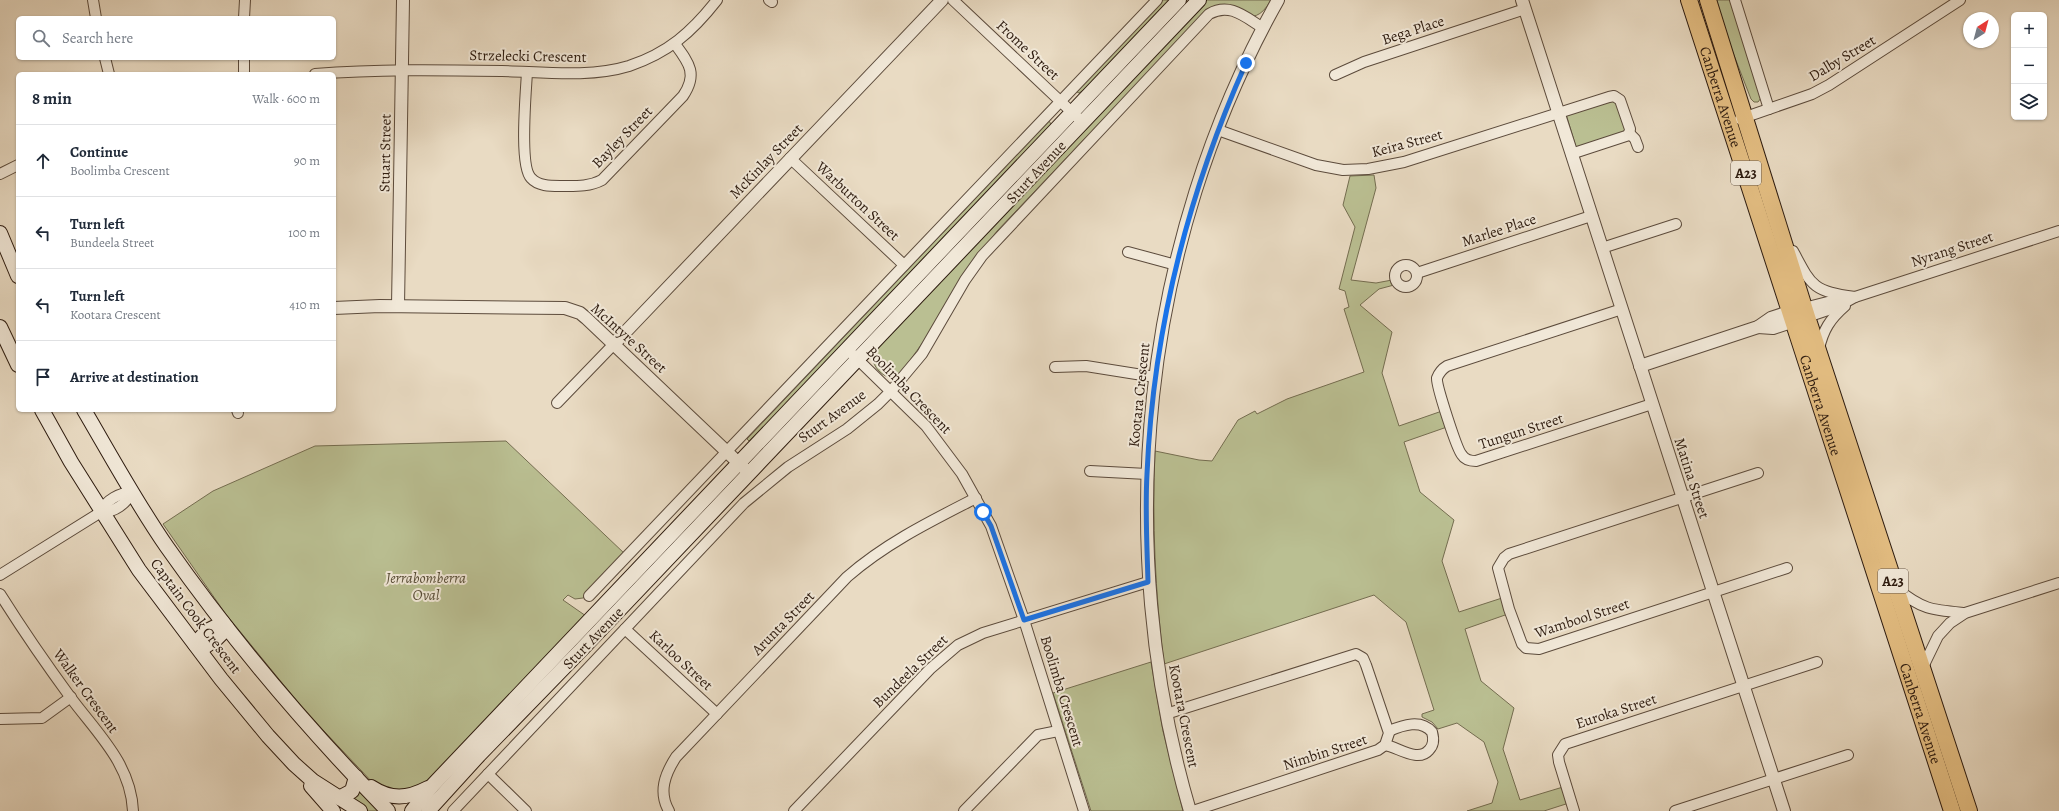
<!DOCTYPE html>
<html lang="en">
<head>
<meta charset="utf-8">
<style>
	:root { --surface:#fff; --page:#f6f6f7; --text:#1f2937; --muted:#747a83; --line:#e0e1e3 }
	body { margin:0; font-family:Alegreya,serif; background:var(--page); color:var(--text) }
	.controls { position:absolute; right:12px; top:12px; display:grid; overflow:hidden; border-radius:6px; box-shadow:0 1px 3px #0004 }
	.controls button { width:36px; height:36px; display:grid; place-items:center; padding:0; border:0; border-bottom:1px solid var(--line); background:var(--surface); color:var(--text); font:20px sans-serif }
	.compass { position:absolute; left:1963px; top:12px; width:36px; height:36px; border-radius:50%; background:var(--surface); box-shadow:0 1px 3px #0004; rotate:36deg }
	.stop { position:absolute; width:12px; height:12px; margin:-9px; border:3px solid #1a73e8; border-radius:50%; background:#fff }
	.stop.end { background:#1a73e8; border-color:#fff; box-shadow:0 1px 4px #0008 }
	.list { margin:0; padding:0; list-style:none }
	h2 { display:flex; justify-content:space-between; align-items:center; height:52px; margin:0; padding:0 16px; font-size:17px }
	h2 small { font-size:13px; font-weight:400; color:var(--muted) }
	.list li { display:grid; grid-template-columns:26px 1fr auto; gap:12px; align-items:center; box-sizing:border-box; height:72px; padding:0 16px; border-top:1px solid var(--line) }
	.list b { display:block; font-size:15px; white-space:nowrap }
	.list p { margin:0; font-size:13px; white-space:nowrap; color:var(--muted) }
	.list em { font-size:13px; font-style:normal; color:var(--muted) }
	.icon { flex:none; width:22px; height:22px; fill:none; stroke:currentColor; stroke-width:2; stroke-linecap:round; stroke-linejoin:round }
	.map { position:relative; flex:none; width:2059px; height:811px; overflow:hidden }
	.search { position:absolute; background:var(--surface); box-shadow:0 1px 3px #0004; left:16px; top:16px; width:320px; height:44px; display:flex; align-items:center; gap:10px; box-sizing:border-box; padding:0 14px; border-radius:6px; color:var(--muted); font-size:15px }
	.panel { position:absolute; background:var(--surface); box-shadow:0 1px 3px #0004; left:16px; top:72px; width:320px; height:340px; border-radius:6px }
	.map>svg:first-child { display:block }
	.green { fill:#babf92; stroke:#746d50 }
	.lines { fill:none; stroke-linecap:round; stroke-linejoin:round }
	.minor-casing { stroke:#5c4b3c; stroke-width:12 }
	.tertiary-casing { stroke:#5c4b3c; stroke-width:14 }
	.secondary-casing { stroke:#2d1b0f; stroke-width:16 }
	.trunk-casing { stroke:#2d1b0f; stroke-width:18 }
	.minor { stroke:#f1e8d8; stroke-width:10 }
	.tertiary { stroke:#f1e8d8; stroke-width:12 }
	.secondary { stroke:#f1e8d8; stroke-width:14 }
	.trunk { stroke:#e4be82; stroke-width:16 }
	.route { stroke:#1a73e8; stroke-width:5 }
	.labels { text-anchor:middle; dominant-baseline:central; stroke-width:4; stroke-linejoin:round; paint-order:stroke }
	.shield { fill:#f1e8d8; stroke:#68584b; stroke-width:1 }
	.shield-label { font-size:14px; font-weight:bold; fill:#2d1b0f }
	.street-label { font-size:15px; fill:#2d1b0f; stroke:#f1e8d8 }
	.park-label { font-size:15px; font-style:italic; fill:#574c36; stroke:#f1e8d8 }
</style>
</head>
<body>
<div class="map">
<svg width="2059" height="811" viewBox="0 0 2059 811">
	<rect width="100%" height="100%" fill="#e9dbc3"/>
	<filter id="stains"><feTurbulence type="fractalNoise" baseFrequency=".005" numOctaves="4"/><feColorMatrix values="0 0 0 0 .2 0 0 0 0 .09 0 0 0 0 .02 0 0 0 .5 -.17"/></filter>
	<radialGradient id="worn" r=".72"><stop offset=".6" stop-color="#630" stop-opacity="0"/><stop offset="1" stop-color="#630" stop-opacity=".3"/></radialGradient>
	<!-- green -->
	<g class="green">
		<polygon points="1161,0 1171,0 1088,87 1079,93 1077,92 1080,87"/>
		<path d="M1206,0h65c-20,36 -37,0 -67,13l-207,218c-38,47 -62,101 -101,147 -10,1 -20,-7 -23,-17l2,-8 11,-16z"/>
		<polygon points="1715,0 1730,0 1761,98 1758,102 1754,102 1751,99 1723,27"/>
		<polygon points="1616,100 1626,128 1624,133 1576,147 1566,114"/>
		<polygon points="1049,121 1051,124 1045,132 762,430 749,441 747,439"/>
		<path d="M1374,175l2,13 -25,92 25,3 16,-3 2,5 -15,4 -19,16 32,27 -10,41 17,53 43,-15 5,16 -43,15 16,50 34,28 -12,41 17,51 43,-14 6,16 -43,15 16,52 33,27 -11,41 17,51 43,-13 6,16 -25,8h-77l25,-8 6,-21 -14,-40 -27,-19 -19,6 -6,-7 -10,-5v-3l12,-4 -28,-88 -32,-27 -210,69c-9,-72 -12,-142 -9,-213l44,9 13,1 26,-41 17,-9 2,3 30,-15 77,-27 -20,-63 5,-2 -4,-16 -6,-2 16,-62 -12,-22 7,-29z"/>
		<polygon points="506,441 625,554 583,598 575,599 568,595 563,600 586,616 423,786 403,794 374,784 305,711 225,613 163,524 213,491 315,446"/>
		<polygon points="1151,662 1163,731 1183,811 1091,811 1053,693"/>
		<polygon points="358,787 384,811 366,811 349,799"/>
	</g>
	<g class="lines">
		<!-- minor casing -->
		<g class="minor-casing">
			<g id="minor">
				<polyline points="93,0 96,18"/>
				<polyline points="769,0 772,2"/>
				<polyline points="953,0 1077,117"/>
				<polyline points="1735,0 1769,109"/>
				<polyline points="244,18 245,0"/>
				<polyline points="105,58 109,74"/>
				<path d="M527,72c-1,20 -8,94 4,106 7,8 19,8 29,8 15,0 29,1 42,-6l81,-84c15,-22 6,-33 -8,-52"/>
				<polyline points="244,74 244,58"/>
				<path d="M315,74c62,-5 124,-4 187,-3 41,1 88,7 127,-5 39,-13 63,-34 88,-66"/>
				<polyline points="1335,75 1364,62 1525,9"/>
				<polyline points="1740,119 1812,94 1829,85 1960,0"/>
				<polyline points="1218,130 1316,165 1343,170 1368,169 1404,162 1609,97 1614,96 1620,100 1630,129 1629,135 1571,154"/>
				<polyline points="1629,133 1635,139 1638,147"/>
				<polyline points="790,158 904,265"/>
				<polyline points="0,174 18,165"/>
				<polyline points="1602,248 1676,224"/>
				<path d="M1793,251c19,36 20,40 62,46"/>
				<polyline points="1128,252 1176,265"/>
				<circle cx="1406" cy="276" r="11"/>
				<polyline points="1417,273 1591,216"/>
				<polyline points="1804,308 1843,298"/>
				<path d="M1622,309l-175,57c-5,3 -8,7 -10,12 -1,7 20,72 25,77 3,5 8,6 14,6l176,-57"/>
				<polyline points="1807,317 1837,307 1855,297 2059,231"/>
				<polyline points="847,349 926,426 962,474 991,526 1024,620 1084,811"/>
				<path d="M1819,349c4,-19 11,-30 26,-43"/>
				<polyline points="1055,367 1086,366 1155,377"/>
				<polyline points="557,403 614,344"/>
				<polyline points="237,410 238,413"/>
				<polyline points="1090,471 1147,474"/>
				<polyline points="1758,473 1509,554 1504,558 1498,568 1509,609 1522,644 1526,648 1539,649 1787,568"/>
				<path d="M101,512c13,1 26,-9 31,-20"/>
				<path d="M0,575l101,-63c4,-12 19,-19 31,-20"/>
				<path d="M1897,589c26,21 35,21 68,24"/>
				<path d="M0,594c22,35 46,70 71,104 26,35 60,66 62,113"/>
				<polyline points="589,596 1157,0"/>
				<polyline points="625,629 717,714"/>
				<polyline points="1922,669 1938,636 1950,623 1965,613 2059,583"/>
				<polyline points="1166,714 1356,654 1363,658 1366,665 1389,733 1385,745 1378,750 1193,811"/>
				<polyline points="0,719 42,718 71,697"/>
				<path d="M1385,745c13,2 33,18 44,5 5,-5 5,-11 3,-18 -11,-13 -29,-7 -43,-1"/>
				<polyline points="488,774 526,811"/>
				<path d="M453,811l291,-308 44,-36 59,-38 31,-25 13,-13 31,-37 43,-74 17,-24 227,-242c21,-12 36,3 54,14"/>
				<path d="M669,811c-11,-19 -4,-37 7,-54l171,-180c39,-34 84,-56 129,-79"/>
				<polyline points="794,811 930,669 958,645 983,633 1148,582"/>
				<polyline points="964,811 1038,735 1058,731"/>
				<polyline points="1574,811 1559,762 1558,755 1565,744 1817,662"/>
				<polyline points="1675,811 1848,755"/>
			</g>
		</g>
		<!-- tertiary casing -->
		<g class="tertiary-casing">
			<g id="tertiary">
				<polyline points="1522,0 1784,811"/>
				<polyline points="398,306 403,0"/>
				<polyline points="334,308 380,306 565,308 580,313 586,318 746,470"/>
				<polyline points="1758,327 1773,328 1800,319"/>
				<polyline points="614,344 942,0"/>
				<polyline points="1640,366 1758,327 1771,318 1798,309"/>
				<path d="M1190,811c-79,-268 -49,-567 88,-811"/>
			</g>
		</g>
		<!-- secondary casing -->
		<g class="secondary-casing">
			<g id="secondary">
				<polyline points="0,233 18,276"/>
				<polyline points="0,327 18,365"/>
				<polyline points="42,410 71,462 139,570 221,679 268,736 294,764 313,781 360,811"/>
				<path d="M84,410c27,46 53,94 83,137 66,94 141,182 221,264"/>
				<polyline points="195,644 207,631 223,623"/>
				<polyline points="200,650 216,639 227,628"/>
				<polyline points="311,786 333,811"/>
				<path d="M371,787c20,13 36,12 57,1"/>
				<polyline points="339,798 352,791 356,777"/>
				<polyline points="412,811 432,786 1179,0"/>
				<polyline points="428,811 479,755 582,649 1199,0"/>
			</g>
		</g>
		<!-- trunk casing -->
		<g class="trunk-casing">
			<g id="trunk">
				<path id="s1" d="M1689,0l263,811"/>
				<polyline points="1708,0 1807,317 1969,811"/>
			</g>
		</g>
		<!-- minor -->
		<use href="#minor" class="minor"/>
		<!-- tertiary -->
		<use href="#tertiary" class="tertiary"/>
		<!-- secondary -->
		<use href="#secondary" class="secondary"/>
		<!-- trunk -->
		<use href="#trunk" class="trunk"/>
	</g>
	<g class="lines">
		<!-- route -->
		<path class="route" d="M983,512l8,14 33,94 124,-38c-1,-36 -3,-72 -1,-108 6,-143 41,-281 99,-411"/>
	</g>
	<g class="labels">
		<!-- shield labels -->
		<g class="shield">
			<rect x="1731" y="161" width="30" height="24" rx="3"/>
			<rect x="1878" y="569" width="30" height="24" rx="3"/>
		</g>
		<g class="shield-label">
			<text x="1746" y="173">A23</text>
			<text x="1893" y="581">A23</text>
		</g>
		<!-- street labels -->
		<g class="street-label">
			<text transform="translate(1413 30) rotate(-18)">Bega Place</text>
			<text transform="translate(1028 50) rotate(43)">Frome Street</text>
			<text transform="translate(528 56) rotate(1)">Strzelecki Crescent</text>
			<text transform="translate(1842 58) rotate(-31)">Dalby Street</text>
			<text stroke="none"><textPath href="#s1" startOffset="102">Canberra Avenue</textPath></text>
			<text transform="translate(622 137) rotate(-46)">Bayley Street</text>
			<text transform="translate(1407 143) rotate(-15)">Keira Street</text>
			<text transform="translate(385 153) rotate(-89)">Stuart Street</text>
			<text transform="translate(766 161) rotate(-46)">McKinlay Street</text>
			<text transform="translate(1036 172) rotate(-47)">Sturt Avenue</text>
			<text transform="translate(858 201) rotate(43)">Warburton Street</text>
			<text transform="translate(1499 230) rotate(-18)">Marlee Place</text>
			<text transform="translate(1952 249) rotate(-18)">Nyrang Street</text>
			<text transform="translate(629 338) rotate(42)">McIntyre Street</text>
			<text transform="translate(909 390) rotate(46)">Boolimba Crescent</text>
			<text transform="translate(1139 395) rotate(-84)">Kootara Crescent</text>
			<text stroke="none"><textPath href="#s1" startOffset="426">Canberra Avenue</textPath></text>
			<text transform="translate(832 416) rotate(-36)">Sturt Avenue</text>
			<text transform="translate(1521 431) rotate(-18)">Tungun Street</text>
			<text transform="translate(1692 478) rotate(72)">Matina Street</text>
			<text transform="translate(196 616) rotate(53)">Captain Cook Crescent</text>
			<text transform="translate(1582 618) rotate(-18)">Wambool Street</text>
			<text transform="translate(783 623) rotate(-46)">Arunta Street</text>
			<text transform="translate(593 638) rotate(-46)">Sturt Avenue</text>
			<text transform="translate(681 660) rotate(43)">Karloo Street</text>
			<text transform="translate(910 671) rotate(-44)">Bundeela Street</text>
			<text transform="translate(86 691) rotate(54)">Walker Crescent</text>
			<text transform="translate(1062 691) rotate(73)">Boolimba Crescent</text>
			<text transform="translate(1616 711) rotate(-18)">Euroka Street</text>
			<text stroke="none"><textPath href="#s1" startOffset="750">Canberra Avenue</textPath></text>
			<text transform="translate(1184 716) rotate(79)">Kootara Crescent</text>
			<text transform="translate(1325 752) rotate(-18)">Nimbin Street</text>
		</g>
		<!-- park labels -->
		<g class="park-label">
			<text x="426" y="578">Jerrabomberra<tspan x="426" dy="17">Oval</tspan></text>
		</g>
	</g>
	<rect width="100%" height="100%" filter="url(#stains)"/>
	<rect width="100%" height="100%" fill="url(#worn)"/>
</svg>
<div class="controls">
<button>+</button>
<button>−</button>
<button><svg class="icon" aria-label="layers" viewBox="0 0 24 24"><path d="M12 4l9 5-9 5-9-5zM3 14l9 5 9-5"/></svg></button>
</div>
<svg class="compass" viewBox="-18 -18 36 36"><path d="M0-13l5 13h-10z" fill="#e53935"/><path d="M0 13l5-13h-10z" fill="#747a83"/></svg>
<div class="stop" style="left:983px;top:512px"></div>
<div class="stop end" style="left:1246px;top:63px"></div>
<div class="search"><svg class="icon" aria-label="search" viewBox="0 0 24 24"><circle cx="10" cy="10" r="6"/><path d="M15 15l6 6"/></svg>Search here</div>
<section class="panel">
<h2>8 min<small>Walk · 600 m</small></h2>
<ul class="list">
<li><svg class="icon" aria-label="ahead" viewBox="0 0 24 24"><path d="M12 20V5M6 11l6-6 6 6"/></svg><div><b>Continue</b><p>Boolimba Crescent</p></div><em>90 m</em></li>
<li><svg class="icon" aria-label="left" viewBox="0 0 24 24"><path d="M17 20v-9H6M10 6l-5 5 5 5"/></svg><div><b>Turn left</b><p>Bundeela Street</p></div><em>100 m</em></li>
<li><svg class="icon" aria-label="left" viewBox="0 0 24 24"><path d="M17 20v-9H6M10 6l-5 5 5 5"/></svg><div><b>Turn left</b><p>Kootara Crescent</p></div><em>410 m</em></li>
<li><svg class="icon" aria-label="arrive" viewBox="0 0 24 24"><path d="M6 21V4h12l-3 4 3 4H6"/></svg><div><b>Arrive at destination</b></div></li>
</ul>
</section>
</div>
</body>
</html>
